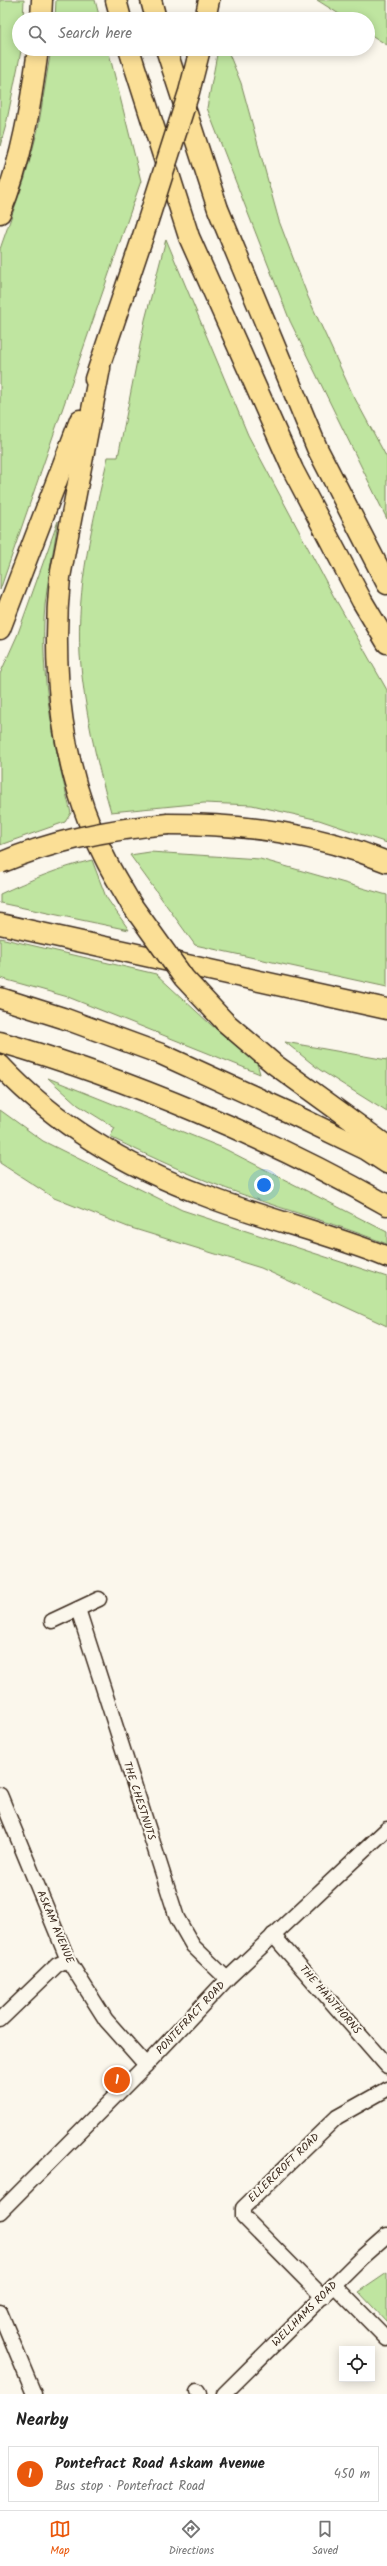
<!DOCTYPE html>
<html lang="en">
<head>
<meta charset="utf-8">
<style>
	:root { --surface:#fff; --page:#f2f2f2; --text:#222; --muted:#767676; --line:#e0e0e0; --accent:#ea580c }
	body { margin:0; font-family:Kalam,sans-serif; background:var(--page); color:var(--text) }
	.controls { position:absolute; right:12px; bottom:12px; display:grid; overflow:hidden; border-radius:0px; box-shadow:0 2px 10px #0003 }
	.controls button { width:36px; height:36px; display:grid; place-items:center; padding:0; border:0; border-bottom:1px solid var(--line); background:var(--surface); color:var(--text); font:20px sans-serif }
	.you { position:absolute; left:264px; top:1185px; width:14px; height:14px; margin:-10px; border:3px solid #fff; border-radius:50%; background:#1a73e8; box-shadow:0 0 0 6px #1a73e833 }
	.badge { display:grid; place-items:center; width:26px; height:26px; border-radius:50%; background:var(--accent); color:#fff; font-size:13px; font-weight:700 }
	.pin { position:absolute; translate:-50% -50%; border:2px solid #fff; box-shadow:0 1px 4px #0006 }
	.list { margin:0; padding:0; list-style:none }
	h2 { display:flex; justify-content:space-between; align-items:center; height:52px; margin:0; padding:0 16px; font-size:17px }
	h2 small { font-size:13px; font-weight:400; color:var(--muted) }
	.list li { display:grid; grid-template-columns:26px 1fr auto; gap:12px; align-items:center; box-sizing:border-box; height:56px; margin:0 8px 8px; padding:0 8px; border:1px solid var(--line); border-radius:0px }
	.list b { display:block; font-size:15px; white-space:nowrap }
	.list p { margin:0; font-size:13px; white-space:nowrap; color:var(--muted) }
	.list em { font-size:13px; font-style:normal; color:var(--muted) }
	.icon { flex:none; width:22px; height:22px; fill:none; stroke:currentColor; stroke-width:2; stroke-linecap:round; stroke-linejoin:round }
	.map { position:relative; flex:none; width:387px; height:2394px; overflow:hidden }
	.search { position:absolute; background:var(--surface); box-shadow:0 2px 10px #0003; left:12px; right:12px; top:12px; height:44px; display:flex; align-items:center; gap:10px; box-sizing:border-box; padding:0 14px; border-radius:22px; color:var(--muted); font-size:15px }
	.sheet { height:116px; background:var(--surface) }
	nav { display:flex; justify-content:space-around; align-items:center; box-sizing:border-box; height:56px; border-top:1px solid var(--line); background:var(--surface); font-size:11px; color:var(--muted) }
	nav a { display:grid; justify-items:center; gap:2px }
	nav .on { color:var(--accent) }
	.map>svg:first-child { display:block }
	.green { fill:#bfe5a0; stroke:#7d885f }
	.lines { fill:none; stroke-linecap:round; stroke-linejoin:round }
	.minor-casing { stroke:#3b2a1e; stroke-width:17 }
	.highway-casing { stroke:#3b2a1e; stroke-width:23 }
	.minor { stroke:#fbf7ec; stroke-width:14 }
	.highway { stroke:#fbdf96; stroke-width:20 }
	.highway-bridge-casing { stroke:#3b2a1e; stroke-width:23; stroke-linecap:butt }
	.highway-bridge { stroke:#fbdf96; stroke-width:20 }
	.labels { text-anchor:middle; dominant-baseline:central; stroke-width:4; stroke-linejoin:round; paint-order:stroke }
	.street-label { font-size:11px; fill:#3b2a1e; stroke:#fbf7ec }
</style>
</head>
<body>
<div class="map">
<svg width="387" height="2394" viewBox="0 0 387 2394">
	<rect width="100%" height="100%" fill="#fbf7ec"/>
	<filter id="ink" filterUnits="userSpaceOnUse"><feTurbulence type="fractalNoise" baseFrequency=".025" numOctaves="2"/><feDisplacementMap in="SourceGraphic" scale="8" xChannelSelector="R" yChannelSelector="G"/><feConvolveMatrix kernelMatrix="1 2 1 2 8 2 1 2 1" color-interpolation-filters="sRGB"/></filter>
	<g filter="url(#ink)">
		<!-- green -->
		<g class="green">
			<polygon points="0,0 24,0 23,19 19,19 21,51 6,125 0,146"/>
			<polygon points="56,0 95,0 100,19 55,19"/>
			<polygon points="317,0 387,0 387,45 368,33 368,19 347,19"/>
			<polygon points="51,49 108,49 141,181 0,590 0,249 25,178 38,129"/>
			<polygon points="218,49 227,49 241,83 279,221 308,297 352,393 387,458 387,519 290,321 207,108"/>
			<path d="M166,239l82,196 85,160 54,95v153l-68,-23 -67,-15 -48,-2 -93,9c-15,-51 -27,-104 -31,-157 -4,-67 13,-134 28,-198h10l27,-137z"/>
			<path d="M58,521c-4,28 -10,56 -13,84 -6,70 9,141 26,208l-6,9 -65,23v-171l17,-38z"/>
			<polygon points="150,852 260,859 387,895 387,987 195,945 130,855"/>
			<path d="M92,860l14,37 23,33 -129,-27v-9c30,-14 59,-26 92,-34z"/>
			<polygon points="0,938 156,974 209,1023 257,1063 260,1074 68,997 0,978"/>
			<polygon points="285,1042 387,1060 387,1112 320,1070"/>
			<path d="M48,1078l175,70 164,84v12c-47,-19 -96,-32 -143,-49 -46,-16 -91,-37 -134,-58l5,-9 -37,-23z"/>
			<polygon points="0,1110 43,1141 182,1210 387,1277 387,1326 261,1268 128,1227 54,1198 0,1163"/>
			<polygon points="387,2273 387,2322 359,2292"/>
		</g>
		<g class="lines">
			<!-- minor casing -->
			<g class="minor-casing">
				<g id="minor">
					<polyline points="78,1609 177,1918 193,1946 227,1979"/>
					<polyline points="52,1621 99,1599"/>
					<polyline points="0,1795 68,1960 106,2020 146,2065"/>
					<polyline points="273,1935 387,2066"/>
					<polyline points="0,2020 57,1965 68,1960"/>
					<polyline points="0,2212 146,2065 227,1979 387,1829"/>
					<polyline points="335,2286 387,2339"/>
					<polyline points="323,2297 243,2216 243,2208 337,2117 387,2089"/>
					<polyline points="0,2312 34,2394"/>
					<polyline points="197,2391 199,2394"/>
					<polyline points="224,2394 362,2257 387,2235"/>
				</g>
			</g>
			<!-- highway casing -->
			<g class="highway-casing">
				<g id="highway">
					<polyline points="116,0 121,19"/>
					<polyline points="151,0 156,19"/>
					<polyline points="41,19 42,0"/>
					<polyline points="205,19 209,0"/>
					<polyline points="129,49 189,237 293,470 362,601 387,643"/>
					<polyline points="166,49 218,209 317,448 387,584"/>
					<path d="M0,213c22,-51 31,-110 38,-164"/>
					<path d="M100,368l-40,209c-9,94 1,194 44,279 8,17 18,32 27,48"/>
					<polyline points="95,379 142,239"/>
					<polyline points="0,629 80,420"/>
					<path d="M168,824c76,0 148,9 219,38"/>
					<polyline points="0,924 387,1009"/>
					<polyline points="0,998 63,1018 161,1054 288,1112 367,1150 387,1163"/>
					<polyline points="225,1022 274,1064 387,1146"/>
					<path d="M0,1042c129,37 271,97 387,163"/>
					<path d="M0,1065c56,60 130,103 206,131 59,23 122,37 181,61"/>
				</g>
			</g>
			<!-- minor -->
			<use href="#minor" class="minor"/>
			<!-- highway -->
			<use href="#highway" class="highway"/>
			<!-- highway-bridge casing -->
			<g class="highway-bridge-casing">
				<g id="highway-bridge">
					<polyline points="142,239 189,92 200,49"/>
					<path d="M0,863c54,-23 110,-34 168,-39"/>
					<polyline points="131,904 184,978 225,1022"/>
				</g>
			</g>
			<!-- highway-bridge -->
			<use href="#highway-bridge" class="highway-bridge"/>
		</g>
	</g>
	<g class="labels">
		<!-- street labels -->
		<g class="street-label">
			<text transform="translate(139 1801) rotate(72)">THE CHESTNUTS</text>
			<text transform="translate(55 1927) rotate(67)">ASKAM AVENUE</text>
			<text transform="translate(330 2000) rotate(49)">THE HAWTHORNS</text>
			<text transform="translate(191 2018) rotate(-47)">PONTEFRACT ROAD</text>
			<text transform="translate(284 2168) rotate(-44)">ELLERCROFT ROAD</text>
			<text transform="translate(305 2314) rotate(-45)">WELLHAMS ROAD</text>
		</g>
	</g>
</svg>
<div class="controls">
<button><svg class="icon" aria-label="locate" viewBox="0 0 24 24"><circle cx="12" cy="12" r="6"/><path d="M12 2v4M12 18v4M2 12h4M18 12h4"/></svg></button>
</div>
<div class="you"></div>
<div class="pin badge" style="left:117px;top:2080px">1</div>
<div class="search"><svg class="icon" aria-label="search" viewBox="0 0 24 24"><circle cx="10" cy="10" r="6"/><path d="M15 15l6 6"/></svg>Search here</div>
</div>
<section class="sheet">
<h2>Nearby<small></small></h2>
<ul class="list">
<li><span class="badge">1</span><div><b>Pontefract Road Askam Avenue</b><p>Bus stop · Pontefract Road</p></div><em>450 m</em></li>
</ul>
</section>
<nav>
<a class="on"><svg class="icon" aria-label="map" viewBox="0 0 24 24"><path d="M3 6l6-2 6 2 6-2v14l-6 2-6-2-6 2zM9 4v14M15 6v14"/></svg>Map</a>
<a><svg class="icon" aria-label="directions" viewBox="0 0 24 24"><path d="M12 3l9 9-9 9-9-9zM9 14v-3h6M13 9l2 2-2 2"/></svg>Directions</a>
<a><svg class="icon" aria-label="saved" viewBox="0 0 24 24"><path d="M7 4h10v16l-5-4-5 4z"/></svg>Saved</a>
</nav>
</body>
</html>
